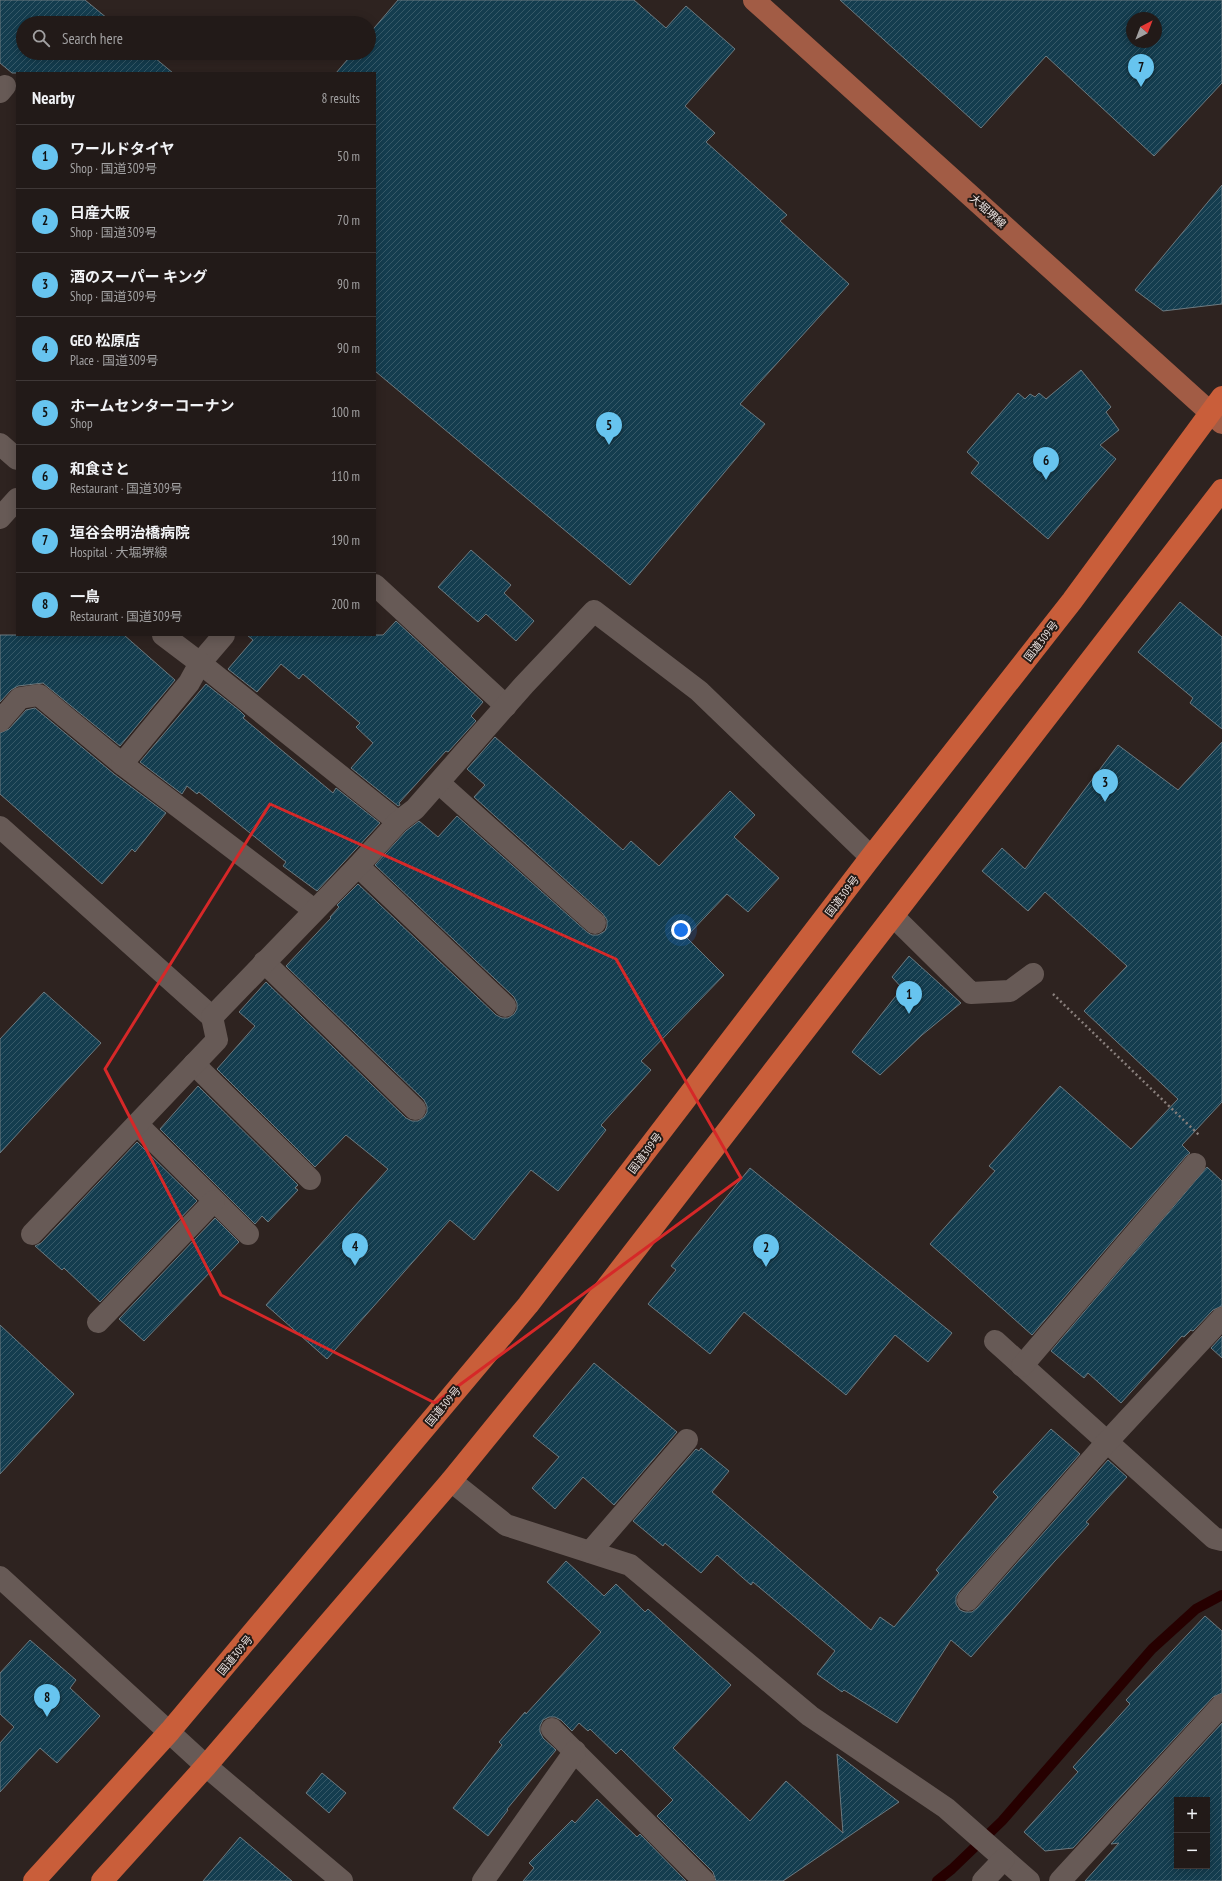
<!DOCTYPE html>
<html lang="en">
<head>
<meta charset="utf-8">
<style>
	:root { --surface:#221a18; --page:#2a2321; --text:#f1f3f6; --muted:#a2a1a2; --line:#3f3837; --accent:#67c4ef }
	body { margin:0; font-family:"PT Sans Narrow","Noto Sans JP",sans-serif; background:var(--page); color:var(--text) }
	.controls { position:absolute; right:12px; bottom:12px; display:grid; overflow:hidden; border-radius:0px; box-shadow:0 2px 10px #0003 }
	.controls button { width:36px; height:36px; display:grid; place-items:center; padding:0; border:0; border-bottom:1px solid var(--line); background:var(--surface); color:var(--text); font:20px sans-serif }
	.compass { position:absolute; left:1126px; top:12px; width:36px; height:36px; border-radius:50%; background:var(--surface); box-shadow:0 2px 10px #0003; rotate:42deg }
	.you { position:absolute; left:681px; top:930px; width:14px; height:14px; margin:-10px; border:3px solid #fff; border-radius:50%; background:#1a73e8; box-shadow:0 0 0 6px #1a73e833 }
	.badge { display:grid; place-items:center; width:26px; height:26px; border-radius:50%; background:var(--accent); color:#111; font-size:13px; font-weight:700 }
	.pin { position:absolute; translate:-50% -33px; filter:drop-shadow(0 1px 2px #0008) }
	.pin::after { content:''; position:absolute; top:21px; width:14px; height:12px; background:inherit; clip-path:polygon(0 0,100% 0,50% 100%) }
	.list { margin:0; padding:0; list-style:none }
	h2 { display:flex; justify-content:space-between; align-items:center; height:52px; margin:0; padding:0 16px; font-size:17px }
	h2 small { font-size:13px; font-weight:400; color:var(--muted) }
	.list li { display:grid; grid-template-columns:26px 1fr auto; gap:12px; align-items:center; box-sizing:border-box; height:64px; padding:0 16px; border-top:1px solid var(--line) }
	.list b { display:block; font-size:15px; white-space:nowrap }
	.list p { margin:0; font-size:13px; white-space:nowrap; color:var(--muted) }
	.list em { font-size:13px; font-style:normal; color:var(--muted) }
	.icon { flex:none; width:22px; height:22px; fill:none; stroke:currentColor; stroke-width:2; stroke-linecap:round; stroke-linejoin:round }
	.map { position:relative; flex:none; width:1222px; height:1881px; overflow:hidden }
	.search { position:absolute; background:var(--surface); box-shadow:0 2px 10px #0003; left:16px; top:16px; width:360px; height:44px; display:flex; align-items:center; gap:10px; box-sizing:border-box; padding:0 14px; border-radius:22px; color:var(--muted); font-size:15px }
	.panel { position:absolute; background:var(--surface); box-shadow:0 2px 10px #0003; left:16px; top:72px; width:360px; height:564px; border-radius:0px }
	.map>svg:first-child { display:block }
	.lines { fill:none; stroke-linecap:round; stroke-linejoin:round }
	.stream { stroke:#260000; stroke-width:10 }
	.building { fill:url(#building-hatch); stroke:#6d7a80; fill-rule:evenodd }
	.path { stroke:#8a807d; stroke-width:2.5; stroke-dasharray:2 3; stroke-linecap:butt }
	.minor { stroke:#675a56; stroke-width:22 }
	.major { stroke:#a25c45; stroke-width:22 }
	.highway { stroke:#c95e3a; stroke-width:22 }
	.marked { fill:none; stroke:#d62828; stroke-width:3; stroke-linejoin:round }
	.labels { text-anchor:middle; dominant-baseline:central; stroke-width:4; stroke-linejoin:round; paint-order:stroke }
	.street-label { font-size:11px; fill:#ebe3e1; stroke:#241a16 }
</style>
</head>
<body>
<div class="map">
<svg width="1222" height="1881" viewBox="0 0 1222 1881">
	<defs>
		<pattern id="building-hatch" width="6" height="6" patternUnits="userSpaceOnUse"><rect width="6" height="6" fill="#143d4f"/><path d="M-1 1l2-2M0 6l6-6M5 7l2-2" fill="none" stroke="#365968"/></pattern>
	</defs>
	<rect width="100%" height="100%" fill="#2e2320"/>
	<g class="lines">
		<!-- stream -->
		<polyline class="stream" points="937,1881 952,1869 1002,1821 1152,1649 1196,1609 1222,1595"/>
	</g>
	<!-- building -->
	<g class="building">
		<polygon points="0,0 85,0 113,23 23,23 23,53 149,53 173,73 12,73 0,63"/>
		<polygon points="398,0 634,0 666,28 686,6 735,49 685,106 715,133 706,142 787,215 780,221 849,284 740,404 765,424 630,585 375,371 375,73 336,73 353,53 369,53 369,34"/>
		<path d="M840,0h382v83l-68,73 -108,-100 -65,72zM1132,18h24v24h-24z"/>
		<polygon points="1222,185 1222,304 1163,311 1135,290"/>
		<polygon points="1081,370 1111,407 1106,412 1119,430 1100,445 1116,459 1048,539 971,473 979,463 967,452 1018,393 1025,399 1030,394 1035,397 1039,393 1046,399"/>
		<polygon points="471,550 511,585 504,593 534,621 516,641 486,614 478,622 438,587"/>
		<polygon points="1180,602 1222,637 1222,729 1190,703 1193,698 1138,652"/>
		<polygon points="396,621 483,702 471,716 476,721 448,752 446,751 399,803 400,805 398,806 351,768 373,743 356,727 360,723 303,674 299,679 281,664 257,692 228,669 253,640 247,635 383,635"/>
		<polygon points="0,635 124,635 175,680 120,746 43,683 18,686 11,690 0,702"/>
		<polygon points="206,684 240,711 245,716 243,718 333,793 336,788 380,823 317,891 283,866 286,862 199,792 197,794 187,786 182,794 140,762"/>
		<polygon points="35,708 114,774 166,813 135,852 132,849 102,884 0,794 0,733 9,729 26,710"/>
		<polygon points="495,737 623,850 631,841 659,866 730,791 755,815 734,837 779,878 748,912 727,894 686,937 724,975 641,1061 651,1070 601,1125 606,1130 558,1191 531,1170 474,1240 450,1220 327,1359 266,1305 388,1169 346,1135 315,1167 217,1069 255,1026 239,1012 266,982 406,1118 412,1121 418,1121 424,1117 427,1112 427,1106 424,1100 286,966 331,918 330,917 339,907 337,905 358,884 496,1015 502,1018 508,1018 514,1014 517,1009 517,1003 514,997 375,865 406,831 419,821 438,837 457,816 587,932 592,935 598,935 605,931 607,926 607,920 603,914 474,797 485,785 467,769"/>
		<polygon points="1222,742 1222,1102 1182,1145 1190,1153 1186,1156 1032,1335 930,1244 995,1171 989,1166 1060,1086 1131,1149 1178,1099 1084,1011 1127,966 1045,892 1028,911 982,871 1002,848 1025,869 1118,745 1178,790"/>
		<polygon points="909,956 961,1003 922,1035 880,1075 852,1052 902,988 892,977"/>
		<polygon points="44,992 101,1043 0,1153 0,1039"/>
		<polygon points="198,1086 298,1185 295,1188 298,1190 268,1222 262,1216 255,1224 160,1129"/>
		<polygon points="137,1142 197,1201 100,1302 64,1268 62,1270 35,1246 41,1243"/>
		<polygon points="1207,1167 1222,1181 1222,1306 1213,1310 1193,1331 1191,1330 1184,1337 1182,1336 1121,1403 1088,1373 1084,1378 1051,1351"/>
		<polygon points="750,1168 952,1333 928,1362 895,1335 846,1395 744,1312 710,1354 648,1304 676,1270 671,1266"/>
		<polygon points="215,1218 239,1242 144,1341 119,1319"/>
		<polygon points="0,1325 74,1394 0,1474"/>
		<polygon points="1222,1336 1222,1358 1211,1348"/>
		<polygon points="594,1363 677,1432 614,1505 583,1477 555,1509 532,1488 559,1457 533,1436"/>
		<polygon points="1051,1429 1080,1454 959,1592 956,1597 956,1604 960,1610 965,1612 972,1612 977,1608 1108,1460 1127,1477 1086,1522 1089,1524 1054,1562 971,1657 951,1640 897,1723 844,1690 842,1692 817,1674 835,1651 753,1582 751,1585 717,1555 701,1573 665,1543 663,1546 633,1521 696,1449 699,1451 701,1448 729,1471 712,1492 871,1630 880,1617 894,1627 939,1573 936,1570 998,1497 993,1492"/>
		<polygon points="566,1561 604,1596 616,1584 645,1612 648,1609 731,1685 673,1748 750,1821 786,1781 843,1833 837,1754 899,1802 783,1881 716,1881 713,1872 657,1816 673,1800 621,1749 616,1754 590,1729 588,1731 579,1723 572,1731 561,1720 555,1717 549,1717 543,1720 540,1726 540,1732 543,1738 556,1750 507,1809 508,1810 488,1836 453,1808 502,1745 499,1742 525,1712 526,1714 601,1632 547,1582"/>
		<polygon points="1205,1616 1222,1631 1222,1693 1213,1697 1073,1848 1045,1851 1024,1832 1078,1772 1073,1767 1130,1704 1126,1700"/>
		<polygon points="30,1640 76,1680 70,1688 100,1716 57,1763 40,1748 0,1792 0,1743 14,1727 0,1714 0,1673"/>
		<path d="M1222,1723v158h-137l34,-38 -8,1zM1177,1800h30v66h-30z"/>
		<polygon points="322,1773 346,1793 329,1813 306,1793"/>
		<polygon points="597,1799 637,1837 640,1834 686,1881 523,1881 534,1868 529,1863 572,1820 575,1823"/>
		<polygon points="240,1837 292,1881 203,1881"/>
	</g>
	<g class="lines">
		<!-- path -->
		<polyline class="path" points="1053,994 1199,1135"/>
		<!-- minor -->
		<g class="minor">
			<polyline points="0,92 5,86"/>
			<polyline points="0,444 17,459"/>
			<polyline points="0,518 17,499"/>
			<polyline points="375,585 506,706"/>
			<polyline points="224,635 200,663 398,822"/>
			<polyline points="0,721 20,698 39,695 122,764 314,910"/>
			<polyline points="122,764 189,683 200,663 163,635"/>
			<polyline points="439,783 595,923"/>
			<polyline points="0,827 212,1017"/>
			<polyline points="358,866 505,1006"/>
			<polyline points="894,917 971,993 1010,991 1033,974"/>
			<polyline points="264,962 415,1109"/>
			<polyline points="194,1064 310,1179"/>
			<polyline points="137,1124 248,1234"/>
			<polyline points="32,1234 217,1040 212,1017 358,866 398,822 415,809 524,685 594,611 699,691 871,857"/>
			<polyline points="98,1322 214,1201"/>
			<polyline points="995,1341 1214,1538 1222,1540"/>
			<polyline points="1022,1366 1195,1164"/>
			<polyline points="451,1481 506,1525 630,1565 810,1716 946,1808 1029,1881"/>
			<polyline points="590,1552 687,1440"/>
			<polyline points="0,1577 206,1766 342,1881"/>
			<polyline points="968,1600 1107,1442 1222,1318"/>
			<polyline points="552,1729 704,1881"/>
			<polyline points="483,1881 575,1751"/>
			<polyline points="983,1881 1004,1859"/>
			<polyline points="1060,1881 1222,1705"/>
		</g>
		<!-- major -->
		<polyline class="major" points="754,0 1222,423"/>
		<!-- highway -->
		<g class="highway">
			<polyline points="34,1881 170,1731 528,1305 871,857 1072,601 1222,397"/>
			<polyline points="102,1881 206,1766 451,1481 565,1341 1222,490"/>
		</g>
	</g>
	<!-- marked area -->
	<path class="marked" d="M270,804l346,155 125,219 -306,225 -214,-108 -116,-226z"/>
	<g class="labels">
		<!-- street labels -->
		<g class="street-label">
			<text transform="translate(988 211) rotate(42)">大堀堺線</text>
			<text transform="translate(1041 641) rotate(-52)">国道309号</text>
			<text transform="translate(842 896) rotate(-53)">国道309号</text>
			<text transform="translate(645 1153) rotate(-53)">国道309号</text>
			<text transform="translate(443 1406) rotate(-50)">国道309号</text>
			<text transform="translate(235 1655) rotate(-50)">国道309号</text>
		</g>
	</g>
</svg>
<div class="controls">
<button>+</button>
<button>−</button>
</div>
<svg class="compass" viewBox="-18 -18 36 36"><path d="M0-13l5 13h-10z" fill="#e53935"/><path d="M0 13l5-13h-10z" fill="#a2a1a2"/></svg>
<div class="you"></div>
<div class="pin badge" style="left:909px;top:1014px">1</div>
<div class="pin badge" style="left:766px;top:1267px">2</div>
<div class="pin badge" style="left:1105px;top:802px">3</div>
<div class="pin badge" style="left:355px;top:1266px">4</div>
<div class="pin badge" style="left:609px;top:445px">5</div>
<div class="pin badge" style="left:1046px;top:480px">6</div>
<div class="pin badge" style="left:1141px;top:87px">7</div>
<div class="pin badge" style="left:47px;top:1717px">8</div>
<div class="search"><svg class="icon" aria-label="search" viewBox="0 0 24 24"><circle cx="10" cy="10" r="6"/><path d="M15 15l6 6"/></svg>Search here</div>
<section class="panel">
<h2>Nearby<small>8 results</small></h2>
<ul class="list">
<li><span class="badge">1</span><div><b>ワールドタイヤ</b><p>Shop · 国道309号</p></div><em>50 m</em></li>
<li><span class="badge">2</span><div><b>日産大阪</b><p>Shop · 国道309号</p></div><em>70 m</em></li>
<li><span class="badge">3</span><div><b>酒のスーパー キング</b><p>Shop · 国道309号</p></div><em>90 m</em></li>
<li><span class="badge">4</span><div><b>GEO 松原店</b><p>Place · 国道309号</p></div><em>90 m</em></li>
<li><span class="badge">5</span><div><b>ホームセンターコーナン</b><p>Shop</p></div><em>100 m</em></li>
<li><span class="badge">6</span><div><b>和食さと</b><p>Restaurant · 国道309号</p></div><em>110 m</em></li>
<li><span class="badge">7</span><div><b>垣谷会明治橋病院</b><p>Hospital · 大堀堺線</p></div><em>190 m</em></li>
<li><span class="badge">8</span><div><b>一鳥</b><p>Restaurant · 国道309号</p></div><em>200 m</em></li>
</ul>
</section>
</div>
</body>
</html>
